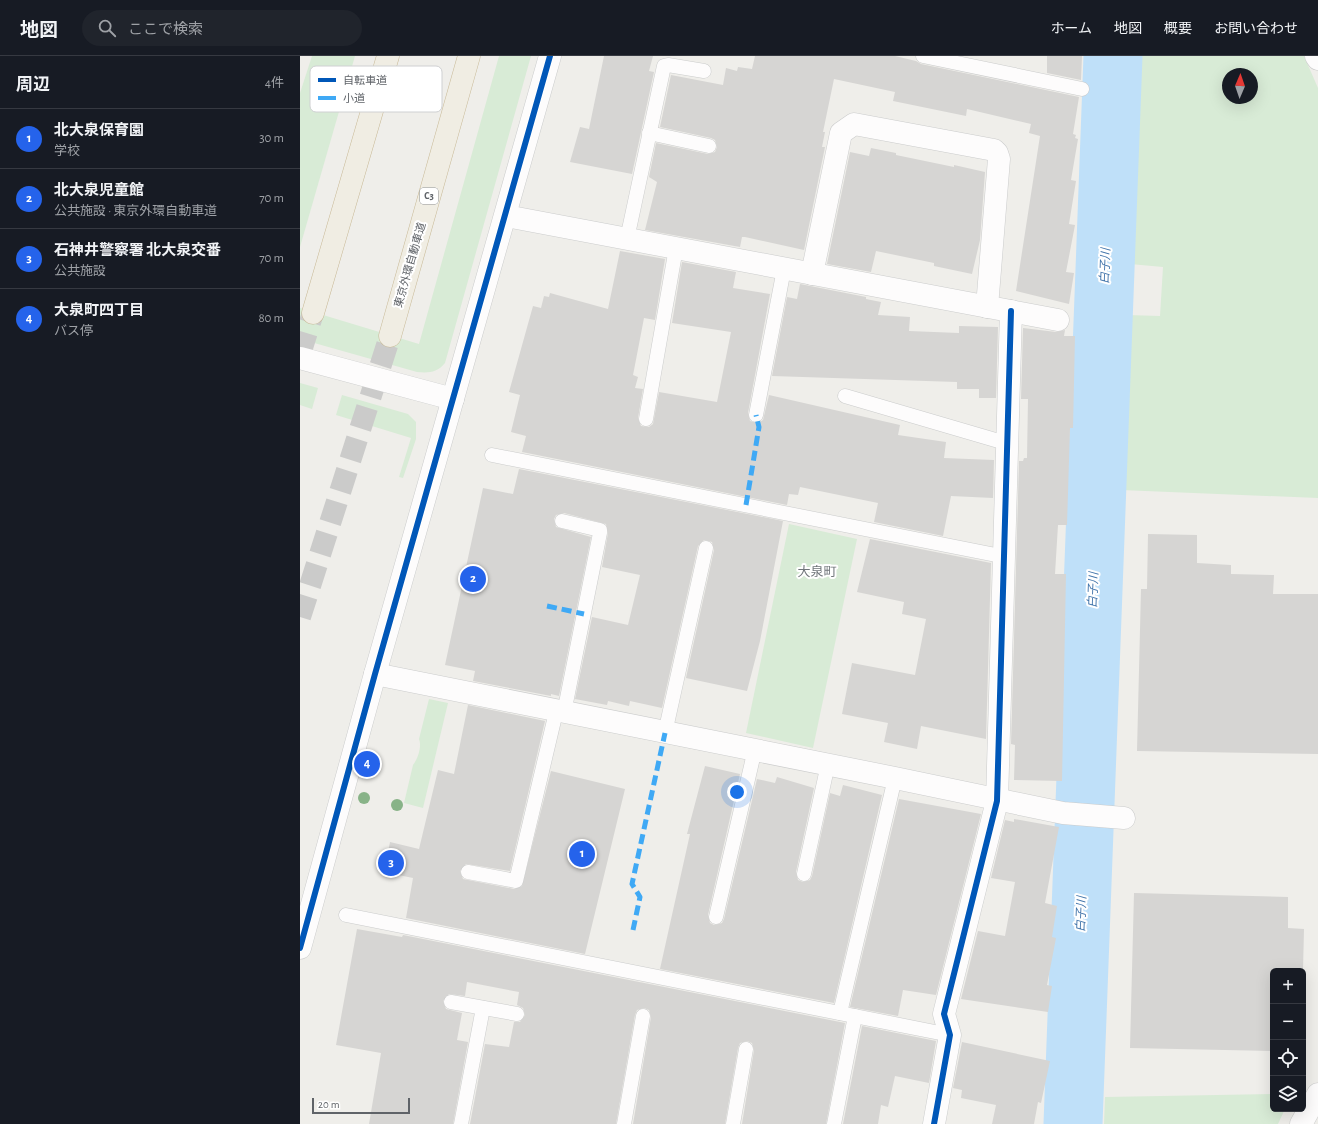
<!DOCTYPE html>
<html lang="ja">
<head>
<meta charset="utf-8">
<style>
	:root { --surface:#171b24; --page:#20242c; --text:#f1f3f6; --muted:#9ea1a6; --line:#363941; --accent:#2563eb }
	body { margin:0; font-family:"Alegreya Sans","Noto Sans JP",sans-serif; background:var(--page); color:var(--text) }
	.controls { position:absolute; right:12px; bottom:12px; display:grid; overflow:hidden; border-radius:6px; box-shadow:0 4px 16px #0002 }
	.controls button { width:36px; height:36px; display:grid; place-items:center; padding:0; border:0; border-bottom:1px solid var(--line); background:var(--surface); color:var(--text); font:20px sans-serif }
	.compass { position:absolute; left:922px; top:12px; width:36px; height:36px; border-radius:50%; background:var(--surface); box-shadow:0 4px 16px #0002; rotate:2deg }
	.scale { position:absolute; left:12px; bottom:10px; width:98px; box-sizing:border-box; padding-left:4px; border:2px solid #5f6368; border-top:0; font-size:11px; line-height:14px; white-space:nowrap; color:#5f6368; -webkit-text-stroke:3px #fff; paint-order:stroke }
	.you { position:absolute; left:437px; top:736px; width:14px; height:14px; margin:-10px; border:3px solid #fff; border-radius:50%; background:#1a73e8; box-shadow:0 0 0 6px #1a73e833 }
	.badge { display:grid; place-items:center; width:26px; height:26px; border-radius:50%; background:var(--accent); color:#fff; font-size:13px; font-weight:700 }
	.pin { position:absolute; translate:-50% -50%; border:2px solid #fff; box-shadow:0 1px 4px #0006 }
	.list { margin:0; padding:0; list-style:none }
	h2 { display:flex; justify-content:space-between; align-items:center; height:52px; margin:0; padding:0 16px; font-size:17px }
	h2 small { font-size:13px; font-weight:400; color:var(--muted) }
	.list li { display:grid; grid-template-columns:26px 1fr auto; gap:12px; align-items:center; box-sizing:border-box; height:60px; padding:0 16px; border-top:1px solid var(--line) }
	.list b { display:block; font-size:15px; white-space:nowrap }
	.list p { margin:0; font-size:13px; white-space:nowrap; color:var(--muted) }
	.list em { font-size:13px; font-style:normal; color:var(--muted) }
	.icon { flex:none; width:22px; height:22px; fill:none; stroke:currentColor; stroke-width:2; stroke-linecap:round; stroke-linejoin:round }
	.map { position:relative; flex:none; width:1018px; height:1068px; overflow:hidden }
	header { display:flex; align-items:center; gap:24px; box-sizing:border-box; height:56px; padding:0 20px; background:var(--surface); border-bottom:1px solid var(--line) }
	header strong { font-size:19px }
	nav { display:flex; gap:22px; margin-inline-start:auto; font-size:14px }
	.search { width:280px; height:36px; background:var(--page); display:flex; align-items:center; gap:10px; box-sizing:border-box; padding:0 14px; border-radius:22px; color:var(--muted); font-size:15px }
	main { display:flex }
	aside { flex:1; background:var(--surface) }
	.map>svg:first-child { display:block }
	.green { fill:#d8ebd6; fill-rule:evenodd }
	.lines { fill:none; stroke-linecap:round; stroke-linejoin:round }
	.river { stroke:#bfe0f9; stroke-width:59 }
	.building { fill:#d6d5d3 }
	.motorway-tunnel { stroke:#cbcbca; stroke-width:22; stroke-dasharray:22 11; stroke-linecap:butt }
	.service-casing { stroke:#cbcccc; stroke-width:15 }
	.minor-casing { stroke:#cbcccc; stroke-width:23 }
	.tertiary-casing { stroke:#cbcccc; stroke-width:23 }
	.motorway-casing { stroke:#c8b996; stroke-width:23 }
	.service { stroke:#fdfcfc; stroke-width:14 }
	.minor { stroke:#fdfcfc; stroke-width:22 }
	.tertiary { stroke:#fdfcfc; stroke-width:22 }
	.motorway { stroke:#f0ede3; stroke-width:22 }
	.quiet { stroke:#3fa9f5; stroke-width:5; stroke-dasharray:10 5; stroke-linecap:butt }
	.cycleway-casing { stroke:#fff; stroke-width:8 }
	.cycleway { stroke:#0057b8; stroke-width:6 }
	.tree { fill:#88b388 }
	.labels { text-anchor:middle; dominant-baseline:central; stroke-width:4; stroke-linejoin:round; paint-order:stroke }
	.shield { fill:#fff; stroke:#8f9295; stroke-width:1 }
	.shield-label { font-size:10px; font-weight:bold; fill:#5f6368 }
	.street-label { font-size:11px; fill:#5f6368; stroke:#fff }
	.water-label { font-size:12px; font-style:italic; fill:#4174aa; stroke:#fff }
	.quarter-label { font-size:13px; fill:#70757a; stroke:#fff }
	.key { fill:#fff; stroke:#cfd0d2; stroke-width:1 }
	.key-label { font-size:11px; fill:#5f6368 }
</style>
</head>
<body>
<header>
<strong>地図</strong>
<div class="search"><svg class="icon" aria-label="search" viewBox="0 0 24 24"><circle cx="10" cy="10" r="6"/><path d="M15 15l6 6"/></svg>ここで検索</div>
<nav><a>ホーム</a><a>地図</a><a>概要</a><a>お問い合わせ</a></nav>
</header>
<main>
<aside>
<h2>周辺<small>4件</small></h2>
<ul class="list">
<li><span class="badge">1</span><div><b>北大泉保育園</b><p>学校</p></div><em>30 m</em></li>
<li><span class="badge">2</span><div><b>北大泉児童館</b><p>公共施設 · 東京外環自動車道</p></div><em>70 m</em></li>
<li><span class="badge">3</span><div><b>石神井警察署 北大泉交番</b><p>公共施設</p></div><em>70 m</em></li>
<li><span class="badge">4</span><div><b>大泉町四丁目</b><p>バス停</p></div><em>80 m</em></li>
</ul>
</aside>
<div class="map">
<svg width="1018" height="1068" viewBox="0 0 1018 1068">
	<rect width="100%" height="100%" fill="#efeeea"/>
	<!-- green -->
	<g class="green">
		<polygon points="12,0 55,0 0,191 0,37"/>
		<path d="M199,0h32l-86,307c-8,10 -17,10 -28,9l-117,-33v-31l119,36z"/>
		<path d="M836,0h168l14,32v410l-197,-8 6,-175 33,1 3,-49 -33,-3 1,-76zM928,18h24v24h-24z"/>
		<polygon points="0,327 18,332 12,353 0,349"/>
		<polygon points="42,339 108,358 116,366 116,383 103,422 99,421 111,382 36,359"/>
		<polygon points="489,468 557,483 513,692 446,677"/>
		<path d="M129,643l19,4 -25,105 -19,-5 9,-38c5,-6 9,-19 6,-26z"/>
		<polygon points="973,1038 973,1053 985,1053 978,1068 804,1068 805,1041"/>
	</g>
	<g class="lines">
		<!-- river -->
		<polyline class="river" points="773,1068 813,0"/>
	</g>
	<!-- building -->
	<g class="building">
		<polygon points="304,0 353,0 349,15 354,16 332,118 270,106 280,71 289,73"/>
		<polygon points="455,0 595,0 616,5 621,8 779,41 773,78 776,79 775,82 778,83 771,124 776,125 769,168 775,169 766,216 774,217 769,248 716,235 740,80 729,77 731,68 667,53 666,60 593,45 595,36 534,23 523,76 525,76 522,91 525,91 504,194 445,181 442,181 440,191 345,174 357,126 349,121 356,87 408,98 415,96 417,91 415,84 411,82 360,71 371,19 423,29 426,12 437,15 438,11 452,13"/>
		<polygon points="747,0 782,0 781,24 747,17"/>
		<polygon points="571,92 596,97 596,99 654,111 654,109 685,116 680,184 672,218 634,210 634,207 576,195 571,216 527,208 550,96 569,100"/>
		<polygon points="320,195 365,203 355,264 344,262 334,314 333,319 338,321 335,332 343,333 338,362 341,370 349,371 353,368 359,336 417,346 431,276 372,267 382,206 436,216 433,232 470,238 448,357 450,365 458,367 463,364 469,339 600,369 598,379 646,386 644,402 694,404 693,442 651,440 643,480 574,466 578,447 500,431 498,439 489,438 487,449 222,396 226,380 211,376 220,339 209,336 233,250 241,252 244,240 249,241 250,237 308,253"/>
		<polygon points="500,228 566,241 566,243 581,246 578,259 610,261 609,275 659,277 659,270 698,271 696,342 679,342 679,333 657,333 657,326 472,320 487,241 497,243"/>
		<polygon points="723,272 756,276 765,274 764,280 775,280 773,372 770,372 767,469 758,469 755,518 766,518 762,725 714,724 715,689 711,688 719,405 723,405 724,402 727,402 728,343 721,343"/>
		<polygon points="219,413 483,465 460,585 447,635 386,622 414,494 412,486 404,484 398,490 362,652 330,645 329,650 308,645 307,649 275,643 292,561 328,569 340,519 302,511 308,477 306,468 264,457 256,459 254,463 256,471 291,481 259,640 251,638 251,640 173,625 175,615 145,609 183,432 213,438"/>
		<polygon points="848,478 897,479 897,507 931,509 931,518 974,519 973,538 1018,538 1018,698 837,695 841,533 847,533"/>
		<polygon points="570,483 691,507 686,683 621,670 617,693 584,686 588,667 542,658 552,607 615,619 626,563 602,558 604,546 557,536"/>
		<polygon points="168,649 245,665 210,815 166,808 160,815 163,823 214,833 222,830 251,715 325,733 285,898 106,862 113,822 84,816 90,786 119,793 138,714 154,718"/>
		<polygon points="405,710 440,718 408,859 410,867 414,869 422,867 424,863 457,723 475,727 477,721 514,732 496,816 498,824 503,826 510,824 512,820 530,737 540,740 543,729 582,739 534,947 360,913 390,778 387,778"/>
		<polygon points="599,743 681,758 636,939 603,934 598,960 550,951"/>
		<polygon points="714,763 759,771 745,847 757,850 752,881 756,882 747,929 752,930 748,956 661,943 678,875 705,880 715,826 691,822 705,764 714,766"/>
		<polygon points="834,837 988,841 988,872 1004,873 1003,915 973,915 973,995 830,992"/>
		<polygon points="57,873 102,881 103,879 545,967 526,1068 442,1068 454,994 452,987 447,985 440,987 438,992 425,1068 333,1068 351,961 349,954 344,952 337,954 335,959 316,1068 170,1068 185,988 209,991 214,966 220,966 225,959 223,952 217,949 219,936 167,926 165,940 149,938 143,945 146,953 162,957 157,984 168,986 153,1068 69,1068 81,997 36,989"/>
		<polygon points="562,970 636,985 629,1027 595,1020 588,1051 581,1049 578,1068 543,1068"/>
		<polygon points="662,986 750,1005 741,1047 738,1046 734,1068 692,1068 696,1049 661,1042 662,1034 653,1032"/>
	</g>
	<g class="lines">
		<!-- motorway-tunnel -->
		<g class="motorway-tunnel">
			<polyline points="0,298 13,257"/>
			<polyline points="0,561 90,280"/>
		</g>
		<!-- service casing -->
		<g class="service-casing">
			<g id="service">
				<polyline points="623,0 782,33"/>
				<polyline points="349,77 409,90"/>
				<polyline points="327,183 364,10 368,9 404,15"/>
				<polyline points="545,340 709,388"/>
				<polyline points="456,359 484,213"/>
				<polyline points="346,363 376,192"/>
				<polyline points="192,399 706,501"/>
				<polyline points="262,465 300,474 300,477 264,657"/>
				<polyline points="365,677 406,492"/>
				<polyline points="168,816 216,825 256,656"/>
				<polyline points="504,818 528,708"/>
				<polyline points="46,859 650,979"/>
				<polyline points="416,861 455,693"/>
				<polyline points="151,946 217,958"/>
				<polyline points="540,957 595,722"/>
				<polyline points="161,1068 183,952"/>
				<polyline points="324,1068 343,960"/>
				<polyline points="433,1068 446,993"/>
				<polyline points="534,1068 555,960"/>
			</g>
		</g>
		<!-- minor casing -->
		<g class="minor-casing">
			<g id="minor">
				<polyline points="1016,0 1018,3"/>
				<polyline points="206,160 758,264"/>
				<polyline points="512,218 541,77 554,68 694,94 697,97 699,103 687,251"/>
				<polyline points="75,618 595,722 763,757 824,762"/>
				<polyline points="634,1068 650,979 644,958 697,745 711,255"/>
				<polyline points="1001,1068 1018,1038"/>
			</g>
		</g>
		<!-- tertiary casing -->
		<g class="tertiary-casing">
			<g id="tertiary">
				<polyline points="0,302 153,343"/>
				<polyline points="0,892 75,618 250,0"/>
			</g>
		</g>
		<!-- motorway casing -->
		<g class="motorway-casing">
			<g id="motorway">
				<polyline points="13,257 88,0"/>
				<polyline points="90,280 169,0"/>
			</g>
		</g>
		<!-- service -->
		<use href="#service" class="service"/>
		<!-- minor -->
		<use href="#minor" class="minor"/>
		<!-- tertiary -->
		<use href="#tertiary" class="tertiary"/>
		<!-- motorway -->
		<use href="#motorway" class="motorway"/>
		<!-- quiet -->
		<g class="quiet">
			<polyline points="446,449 459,371 456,359"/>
			<polyline points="247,550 284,558"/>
			<polyline points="333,874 340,841 332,828 365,677"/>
		</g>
		<!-- cycleway casing -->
		<g class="cycleway-casing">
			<g id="cycleway">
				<polyline points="0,892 75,618 250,0"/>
				<polyline points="634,1068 650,979 644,958 697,745 711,255"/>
			</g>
		</g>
		<!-- cycleway -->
		<use href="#cycleway" class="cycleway"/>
	</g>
	<!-- trees -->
	<g class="tree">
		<circle cx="64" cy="742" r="6"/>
		<circle cx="97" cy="749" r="6"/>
	</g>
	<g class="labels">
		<!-- shield labels -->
		<rect class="shield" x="120" y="132" width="18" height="16" rx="3"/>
		<g class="shield-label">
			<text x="129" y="140">C3</text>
		</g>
		<!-- street labels -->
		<g class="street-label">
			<text transform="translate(110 209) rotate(-74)">東京外環自動車道</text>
		</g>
		<!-- water labels -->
		<g class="water-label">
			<text transform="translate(805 210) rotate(-88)">白子川</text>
			<text transform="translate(793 534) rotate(-88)">白子川</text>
			<text transform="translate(781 858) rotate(-88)">白子川</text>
		</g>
		<!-- quarter labels -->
		<g class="quarter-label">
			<text x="517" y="516">大泉町</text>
		</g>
	</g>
	<!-- legend -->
	<rect x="10" y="10" width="132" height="46" rx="6" class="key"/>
	<rect x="18" y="22" width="18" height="4" fill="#0057b8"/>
	<rect x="18" y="40" width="18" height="4" fill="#3fa9f5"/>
	<g class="key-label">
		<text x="43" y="28">自転車道</text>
		<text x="43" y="46">小道</text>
	</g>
</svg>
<div class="controls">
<button>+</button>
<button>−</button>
<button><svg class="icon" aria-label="locate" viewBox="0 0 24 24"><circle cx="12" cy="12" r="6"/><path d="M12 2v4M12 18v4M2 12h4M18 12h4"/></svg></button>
<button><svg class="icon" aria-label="layers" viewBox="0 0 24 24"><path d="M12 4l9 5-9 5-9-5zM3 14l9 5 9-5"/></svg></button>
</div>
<svg class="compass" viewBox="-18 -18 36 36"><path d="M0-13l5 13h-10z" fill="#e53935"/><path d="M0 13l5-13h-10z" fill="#9ea1a6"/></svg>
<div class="scale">20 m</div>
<div class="you"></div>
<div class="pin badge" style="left:282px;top:798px">1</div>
<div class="pin badge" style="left:173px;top:523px">2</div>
<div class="pin badge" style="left:91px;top:807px">3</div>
<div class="pin badge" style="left:67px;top:708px">4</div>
</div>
</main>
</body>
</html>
